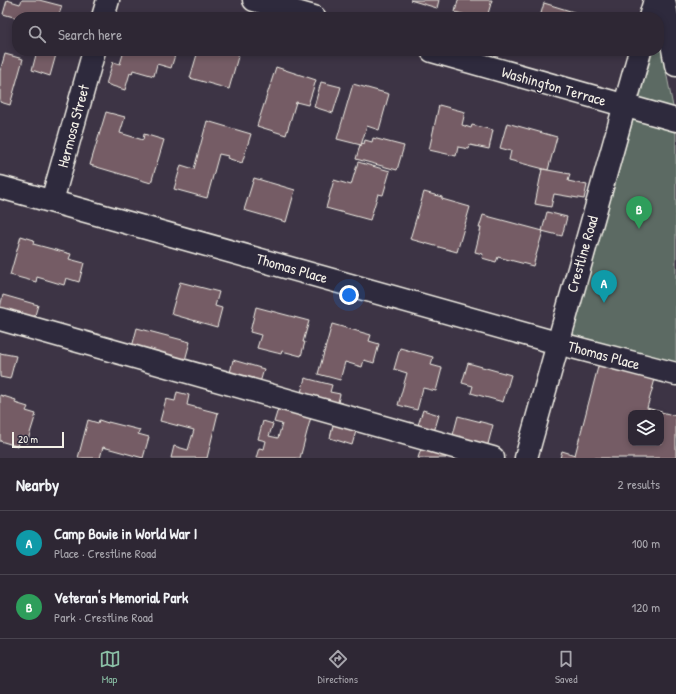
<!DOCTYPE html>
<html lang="en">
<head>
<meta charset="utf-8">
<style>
	:root { --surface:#2e2734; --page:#3a3340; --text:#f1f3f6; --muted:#a7a5ac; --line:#49444f; --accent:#8abfa5 }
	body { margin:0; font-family:"Patrick Hand",sans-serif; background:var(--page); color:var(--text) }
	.controls { position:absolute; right:12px; bottom:12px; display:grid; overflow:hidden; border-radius:8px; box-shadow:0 2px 6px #0003 }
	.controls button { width:36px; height:36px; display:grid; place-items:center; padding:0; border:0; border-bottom:1px solid var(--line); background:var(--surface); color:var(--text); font:20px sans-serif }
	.scale { position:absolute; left:12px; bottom:10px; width:52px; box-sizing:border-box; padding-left:4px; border:2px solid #f4f1e8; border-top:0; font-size:11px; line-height:14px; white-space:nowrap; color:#f4f1e8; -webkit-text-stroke:3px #2f2a3d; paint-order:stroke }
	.you { position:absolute; left:349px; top:295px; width:14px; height:14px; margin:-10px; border:3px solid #fff; border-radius:50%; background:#1a73e8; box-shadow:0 0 0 6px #1a73e833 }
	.badge { display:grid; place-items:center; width:26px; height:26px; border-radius:50%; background:var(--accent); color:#fff; font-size:13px; font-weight:700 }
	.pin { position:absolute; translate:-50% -33px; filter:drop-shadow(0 1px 2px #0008) }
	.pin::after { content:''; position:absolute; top:21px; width:14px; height:12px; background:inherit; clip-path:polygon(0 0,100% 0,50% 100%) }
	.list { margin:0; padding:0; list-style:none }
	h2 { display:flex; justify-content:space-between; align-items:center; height:52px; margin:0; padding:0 16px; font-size:17px }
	h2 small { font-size:13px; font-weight:400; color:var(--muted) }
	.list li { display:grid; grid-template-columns:26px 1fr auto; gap:12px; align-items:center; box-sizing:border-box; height:64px; padding:0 16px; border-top:1px solid var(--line) }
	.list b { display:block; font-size:15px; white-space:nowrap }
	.list p { margin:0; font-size:13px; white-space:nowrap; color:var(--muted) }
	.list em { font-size:13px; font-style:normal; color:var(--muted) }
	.icon { flex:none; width:22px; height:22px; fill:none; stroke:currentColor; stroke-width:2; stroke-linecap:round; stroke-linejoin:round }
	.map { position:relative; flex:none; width:676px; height:458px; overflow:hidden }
	.search { position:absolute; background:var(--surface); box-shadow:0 2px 6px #0003; left:12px; right:12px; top:12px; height:44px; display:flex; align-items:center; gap:10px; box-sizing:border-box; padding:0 14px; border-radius:16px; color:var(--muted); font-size:15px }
	.sheet { height:180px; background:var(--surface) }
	nav { display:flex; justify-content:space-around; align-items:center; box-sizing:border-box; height:56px; border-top:1px solid var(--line); background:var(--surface); font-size:11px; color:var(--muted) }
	nav a { display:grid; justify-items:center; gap:2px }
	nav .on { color:var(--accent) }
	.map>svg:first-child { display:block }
	.green { fill:#5b6b63; stroke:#a8aea6 }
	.building { fill:#745c65; stroke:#f4f1e8; fill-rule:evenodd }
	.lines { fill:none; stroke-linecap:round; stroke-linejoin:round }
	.minor-casing { stroke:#f4f1e8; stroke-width:25 }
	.major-casing { stroke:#f4f1e8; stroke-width:25 }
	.minor { stroke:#2f2a3d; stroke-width:22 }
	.major { stroke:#2f2a3d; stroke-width:22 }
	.labels { text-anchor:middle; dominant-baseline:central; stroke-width:3; stroke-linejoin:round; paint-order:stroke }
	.street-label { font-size:15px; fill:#f4f1e8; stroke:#2f2a3d }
</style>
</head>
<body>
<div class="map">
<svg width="676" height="458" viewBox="0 0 676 458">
	<rect width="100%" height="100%" fill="#3d3445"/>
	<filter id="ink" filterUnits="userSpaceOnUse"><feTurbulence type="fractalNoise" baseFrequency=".025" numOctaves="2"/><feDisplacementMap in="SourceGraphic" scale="8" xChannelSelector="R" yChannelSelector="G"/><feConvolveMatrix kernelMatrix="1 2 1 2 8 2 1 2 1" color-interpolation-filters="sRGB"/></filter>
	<g filter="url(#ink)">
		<!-- green -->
		<polygon class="green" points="659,36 676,122 676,366 571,335 653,51 659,51"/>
		<!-- building -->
		<g class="building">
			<polygon points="7,0 20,4 22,0 39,0 62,6 58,17 17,17 17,18 3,14"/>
			<polygon points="410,0 439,0 437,8"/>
			<polygon points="458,0 492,0 487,17 474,17 455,12"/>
			<polygon points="544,3 590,17 540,17"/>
			<polygon points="37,51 57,51 50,76 32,70"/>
			<polygon points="124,51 174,51 176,52 171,68 157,64 154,76 133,70 132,74 130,73 125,90 106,84 113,62 120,64"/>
			<polygon points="198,51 231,51 239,53 229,89 190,78"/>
			<polygon points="5,54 23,59 10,105 0,102 0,71"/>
			<polygon points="276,67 316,80 308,105 296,102 286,135 257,126"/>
			<polygon points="321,82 341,87 333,113 314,107"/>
			<polygon points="353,84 389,94 379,130 367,126 361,145 337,139"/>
			<polygon points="439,105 465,112 462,125 471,128 472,125 493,130 489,149 470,145 469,149 458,147 456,156 429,150"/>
			<polygon points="106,112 125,117 120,133 143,140 144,134 164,140 151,183 90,165"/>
			<polygon points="207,121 251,134 242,163 227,158 228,156 219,154 207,198 174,189 181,165 194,169"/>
			<polygon points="507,123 557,137 548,170 509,160 511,151 500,148"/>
			<polygon points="373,138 404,146 397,170 356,159 360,145 361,146 362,143 364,144 365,140 372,142"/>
			<polygon points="358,162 390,171 383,195 378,194 370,220 326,208 334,180 351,185"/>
			<polygon points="542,169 570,174 568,181 587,185 584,199 554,194 551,207 535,204"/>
			<polygon points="254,178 295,190 286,222 244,210"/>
			<polygon points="424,192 442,197 442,199 470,207 457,252 410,239"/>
			<polygon points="547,212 567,217 562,236 542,231"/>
			<polygon points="483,215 543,231 533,266 498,257 496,262 482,258 483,254 475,252 481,228 479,228"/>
			<polygon points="21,236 34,240 33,244 71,254 69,259 84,263 79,282 66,278 64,285 37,277 36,282 10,275"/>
			<polygon points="180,282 219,292 215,306 222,308 217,327 171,314"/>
			<polygon points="3,295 38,305 33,322 0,313 0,307"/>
			<polygon points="256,307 309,321 303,342 305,342 301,356 282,351 281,354 257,348 261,335 250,332"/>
			<polygon points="332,324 371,335 369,341 379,344 374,363 364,360 362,367 345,362 340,380 318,374"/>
			<polygon points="137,328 190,342 184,364 131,351"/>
			<polygon points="400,348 433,357 431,365 442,368 436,391 423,388 417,410 398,405 407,373 394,369"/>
			<polygon points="0,353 16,356 10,379 0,377"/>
			<polygon points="233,360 264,369 259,386 229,377"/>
			<polygon points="468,363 511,375 503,402 471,393 473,386 462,383"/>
			<path d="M599,363l56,16 -8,29 29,8v42h-116l2,-7 13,4zM631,413h30v30h-30z"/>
			<polygon points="305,378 332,385 330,392 340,394 337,406 300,396"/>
			<polygon points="177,392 189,395 187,405 218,413 207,458 171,458 174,446 188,450 194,430 160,421 166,399 175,401"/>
			<polygon points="0,395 16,400 15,403 28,407 26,411 36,414 27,443 19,440 17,446 0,441"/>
			<polygon points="281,404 312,413 300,458 256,458 259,448 264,449 266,441 258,439 263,421 273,424 269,436 278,438 282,424 274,422 278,409 279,409"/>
			<polygon points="423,410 439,415 434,432 417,428"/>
			<polygon points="458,416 493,425 487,448 452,439"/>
			<polygon points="335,417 358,424 352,445 330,438"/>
			<polygon points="88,420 98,423 99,420 108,423 108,422 140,430 138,434 149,437 143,458 103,447 100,458 78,458"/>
			<polygon points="423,442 448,449 446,458 418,458"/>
		</g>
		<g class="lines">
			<!-- minor casing -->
			<g class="minor-casing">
				<g id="minor">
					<polyline points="254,0 314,17"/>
					<polyline points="103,17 108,0"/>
					<polyline points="650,17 655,0"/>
					<polyline points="432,51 676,120"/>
					<polyline points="0,187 557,343 676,374"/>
					<polyline points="52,201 94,51"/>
					<polyline points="0,319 493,458"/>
					<polyline points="526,458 640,51"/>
				</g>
			</g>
			<!-- major casing -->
			<g class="major-casing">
				<polyline id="major" points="664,0 676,65"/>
			</g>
			<!-- minor -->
			<use href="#minor" class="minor"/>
			<!-- major -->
			<use href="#major" class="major"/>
		</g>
	</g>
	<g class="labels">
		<!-- street labels -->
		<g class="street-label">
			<text transform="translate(554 86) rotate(16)">Washington Terrace</text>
			<text transform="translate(73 126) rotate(-75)">Hermosa Street</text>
			<text transform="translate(582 254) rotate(-74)">Crestline Road</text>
			<text transform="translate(292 268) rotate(16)">Thomas Place</text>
			<text transform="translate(604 355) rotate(15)">Thomas Place</text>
		</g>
	</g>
</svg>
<div class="controls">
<button><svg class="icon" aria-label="layers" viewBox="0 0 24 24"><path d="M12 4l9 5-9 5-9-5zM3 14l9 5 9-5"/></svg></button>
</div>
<div class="scale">20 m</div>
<div class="you"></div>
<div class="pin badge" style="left:604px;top:303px;background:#0f9aa8">A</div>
<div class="pin badge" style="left:639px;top:229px;background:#2e9e5b">B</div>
<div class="search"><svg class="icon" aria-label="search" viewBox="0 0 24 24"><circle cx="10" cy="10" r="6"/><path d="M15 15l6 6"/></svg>Search here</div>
</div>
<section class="sheet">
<h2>Nearby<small>2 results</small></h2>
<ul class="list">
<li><span class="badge" style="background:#0f9aa8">A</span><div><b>Camp Bowie in World War I</b><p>Place · Crestline Road</p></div><em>100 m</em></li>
<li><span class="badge" style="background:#2e9e5b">B</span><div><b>Veteran's Memorial Park</b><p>Park · Crestline Road</p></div><em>120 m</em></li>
</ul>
</section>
<nav>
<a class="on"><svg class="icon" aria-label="map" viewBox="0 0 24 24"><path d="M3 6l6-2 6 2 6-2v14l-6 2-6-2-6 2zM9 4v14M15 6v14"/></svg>Map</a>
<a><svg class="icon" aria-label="directions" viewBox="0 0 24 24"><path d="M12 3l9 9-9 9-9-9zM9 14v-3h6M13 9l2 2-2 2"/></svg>Directions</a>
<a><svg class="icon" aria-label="saved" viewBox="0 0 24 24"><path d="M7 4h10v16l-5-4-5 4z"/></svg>Saved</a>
</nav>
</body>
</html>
